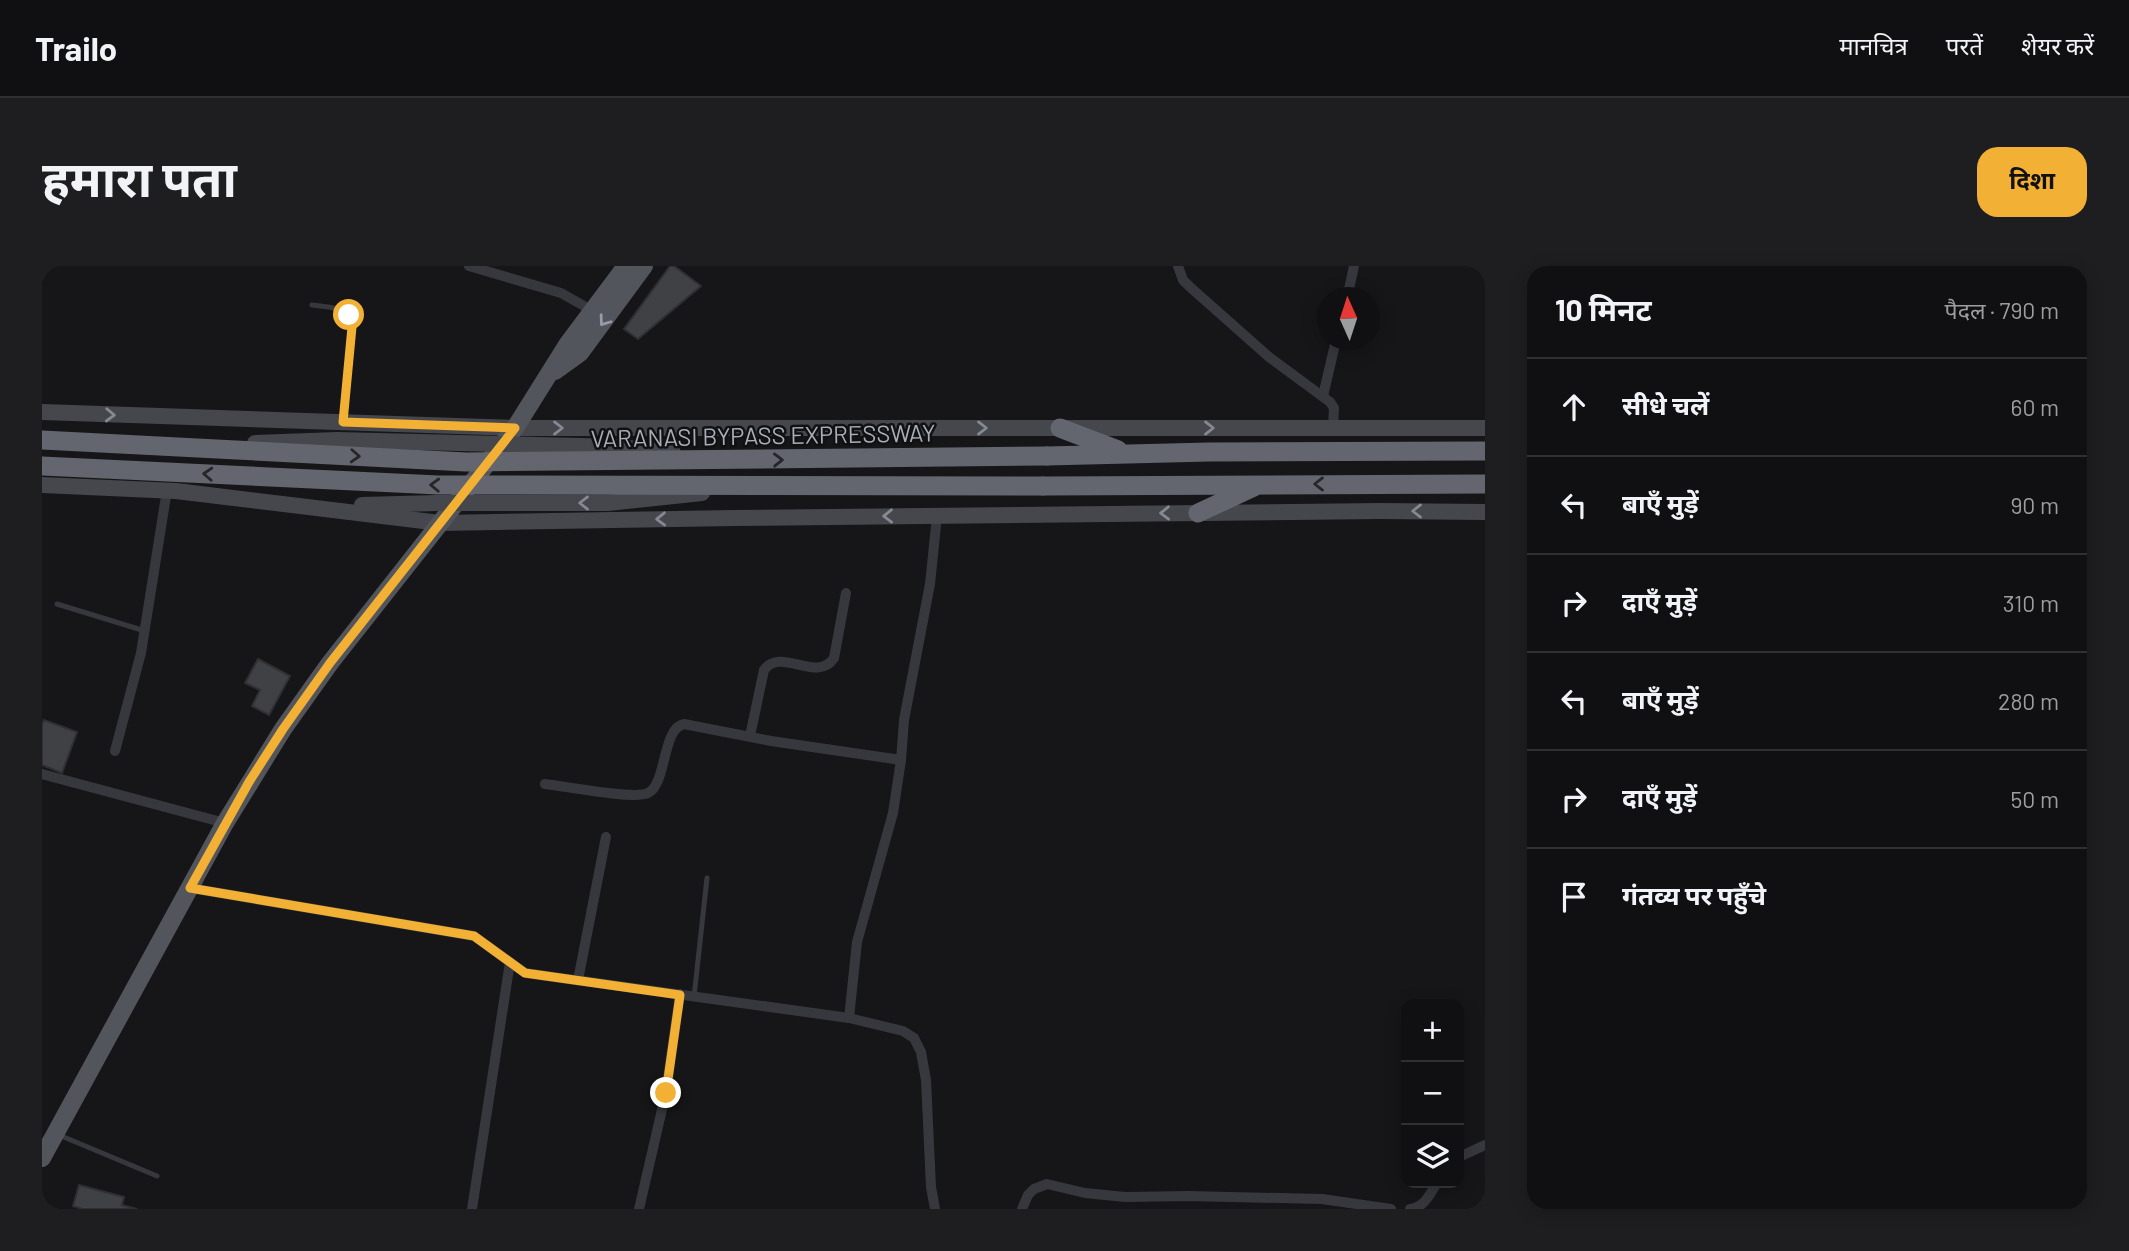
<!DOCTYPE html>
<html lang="hi">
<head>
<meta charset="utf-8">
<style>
	:root { --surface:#101012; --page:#1e1e20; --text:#f1f3f6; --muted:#9c9d9f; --line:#303032; --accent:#f2b134 }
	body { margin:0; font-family:Barlow,"Noto Sans Devanagari",sans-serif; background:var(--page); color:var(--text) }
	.controls { position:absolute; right:21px; bottom:21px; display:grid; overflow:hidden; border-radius:14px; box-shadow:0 4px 18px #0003 }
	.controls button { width:63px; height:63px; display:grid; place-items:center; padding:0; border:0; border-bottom:2px solid var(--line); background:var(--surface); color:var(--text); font:35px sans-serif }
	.compass { position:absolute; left:1275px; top:21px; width:63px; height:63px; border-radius:50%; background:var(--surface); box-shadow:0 4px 18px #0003; rotate:357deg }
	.stop { position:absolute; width:21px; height:21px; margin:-16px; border:5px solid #f2b134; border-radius:50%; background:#fff }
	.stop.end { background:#f2b134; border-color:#fff; box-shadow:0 2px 7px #0008 }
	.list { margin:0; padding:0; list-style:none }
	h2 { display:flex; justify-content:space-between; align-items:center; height:91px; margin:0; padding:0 28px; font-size:30px }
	h2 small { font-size:23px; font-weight:400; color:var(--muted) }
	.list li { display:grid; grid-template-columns:46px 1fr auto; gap:21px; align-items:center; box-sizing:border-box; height:98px; padding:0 28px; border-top:2px solid var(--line) }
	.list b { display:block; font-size:26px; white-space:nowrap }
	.list em { font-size:23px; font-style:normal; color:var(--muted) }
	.icon { flex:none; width:38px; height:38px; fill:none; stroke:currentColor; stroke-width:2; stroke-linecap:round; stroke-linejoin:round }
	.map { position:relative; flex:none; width:1443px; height:943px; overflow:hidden; border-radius:21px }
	header { display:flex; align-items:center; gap:42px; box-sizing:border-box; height:98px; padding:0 35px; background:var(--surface); border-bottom:2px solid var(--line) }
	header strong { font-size:33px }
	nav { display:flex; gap:38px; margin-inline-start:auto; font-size:24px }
	.intro { display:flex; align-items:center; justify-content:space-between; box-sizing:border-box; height:168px; padding:0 42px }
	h1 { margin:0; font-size:49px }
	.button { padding:18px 32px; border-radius:21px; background:var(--accent); color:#111; font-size:24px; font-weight:700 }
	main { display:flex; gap:42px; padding:0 42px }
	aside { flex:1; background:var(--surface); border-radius:21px; box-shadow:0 4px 18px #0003 }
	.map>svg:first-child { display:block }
	.building { fill:#404145; stroke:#303034; stroke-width:2 }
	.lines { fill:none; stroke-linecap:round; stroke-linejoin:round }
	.lane { stroke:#37383d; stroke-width:5 }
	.street { stroke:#37383d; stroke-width:10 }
	.secondary { stroke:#45474d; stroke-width:16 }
	.primary { stroke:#53555c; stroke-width:18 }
	.highway { stroke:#63666e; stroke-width:19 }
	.secondary-bridge { stroke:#45474d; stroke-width:16 }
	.highway-bridge { stroke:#63666e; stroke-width:19 }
	.oneway { stroke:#979ba6 }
	.oneway2 { stroke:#858993 }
	.oneway3 { stroke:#26262a }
	.route { stroke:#f2b134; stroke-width:9 }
	.labels { text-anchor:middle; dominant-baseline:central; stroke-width:5; stroke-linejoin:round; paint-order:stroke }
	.street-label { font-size:24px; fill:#a8adb8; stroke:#111113 }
</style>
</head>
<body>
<header>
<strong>Trailo</strong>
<nav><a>मानचित्र</a><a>परतें</a><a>शेयर करें</a></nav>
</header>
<div class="intro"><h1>हमारा पता</h1><a class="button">दिशा</a></div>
<main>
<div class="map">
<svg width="1443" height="943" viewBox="0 0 1443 943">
	<rect width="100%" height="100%" fill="#161618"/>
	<!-- building -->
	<g class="building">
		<polygon points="628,0 632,0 659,20 596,73 582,63"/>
		<polygon points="216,393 248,410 227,449 210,440 218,424 203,417"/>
		<polygon points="2,454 35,466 20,507 0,499 0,459"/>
		<polygon points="37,919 82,931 80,939 95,943 40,943 31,940"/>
	</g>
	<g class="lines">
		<!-- lane -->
		<g class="lane">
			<path d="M270,39c18,3 37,0 40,22l-9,92"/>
			<polyline points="15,338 103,365"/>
			<polyline points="652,731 665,612"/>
			<polyline points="17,869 115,910"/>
		</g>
		<!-- street -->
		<g class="street">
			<polyline points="427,0 519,27 551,45"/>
			<polyline points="1136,0 1141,14 1148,21 1227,91 1288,136 1292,142 1291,162"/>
			<polyline points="1305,32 1312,0"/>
			<polyline points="1281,130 1294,74"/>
			<path d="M708,470l14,-66c17,-24 53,14 70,-12l12,-65"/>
			<polyline points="73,485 99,387 125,224"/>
			<polyline points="0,508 183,557"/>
			<path d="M503,518c19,2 89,16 103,9 19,-9 14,-65 36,-69l87,17 130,19"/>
			<polyline points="148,622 432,670 483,707 807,752 861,765 872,772 879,786 884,814 889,921 893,943"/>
			<polyline points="536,714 564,571"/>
			<polyline points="807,752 815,676 851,547 859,494 862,454 888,318 895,250"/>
			<polyline points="1417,891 1443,879"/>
			<polyline points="430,943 468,696"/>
			<polyline points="597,943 624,826 638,728"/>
			<polyline points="980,943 986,929 992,923 1005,918 1043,927 1083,931 1146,930 1280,933 1349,943"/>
			<path d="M1368,943c15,-2 19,-14 27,-26"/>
		</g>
		<!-- secondary -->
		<g class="secondary">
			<polyline points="0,146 473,162 1443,162"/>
			<polyline points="0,219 134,225 398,257 692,252 1338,245 1443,246"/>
			<polyline points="320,239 395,237"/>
		</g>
		<!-- primary -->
		<g class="primary">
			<polyline points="513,105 538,87 602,0"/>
			<polyline points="0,892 183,557 241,463 288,397 473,162 525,79 584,0"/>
		</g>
		<!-- highway -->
		<g class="highway">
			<polyline points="1018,162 1076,184"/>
			<polyline points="1005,190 1167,186 1443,185"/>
			<polyline points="1001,220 1443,218"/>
			<polyline points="1156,247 1212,221"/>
		</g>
		<!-- secondary-bridge -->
		<g class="secondary-bridge">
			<polyline points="213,177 295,174 578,181 631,187"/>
			<polyline points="395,237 566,237 660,227"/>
		</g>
		<!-- highway-bridge -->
		<g class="highway-bridge">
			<polyline points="0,174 424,196 1005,190"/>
			<polyline points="0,200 396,219 1001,220"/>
		</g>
	</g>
	<!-- one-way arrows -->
	<defs><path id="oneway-chevron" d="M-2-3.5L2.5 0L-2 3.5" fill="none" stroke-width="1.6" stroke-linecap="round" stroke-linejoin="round" transform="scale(1.75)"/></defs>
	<use class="oneway" href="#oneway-chevron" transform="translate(562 55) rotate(126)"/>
	<g class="oneway2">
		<use href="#oneway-chevron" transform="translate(68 149) rotate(2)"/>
		<use href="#oneway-chevron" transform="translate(516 162)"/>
		<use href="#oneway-chevron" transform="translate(940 162)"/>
		<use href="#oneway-chevron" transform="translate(1167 162)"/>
		<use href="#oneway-chevron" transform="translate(542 237) rotate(180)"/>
		<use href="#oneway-chevron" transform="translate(1375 245) rotate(-180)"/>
		<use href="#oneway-chevron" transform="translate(1123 247) rotate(179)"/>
		<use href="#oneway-chevron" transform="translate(846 250) rotate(179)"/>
		<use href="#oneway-chevron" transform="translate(619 253) rotate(179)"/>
	</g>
	<g class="oneway3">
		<use href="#oneway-chevron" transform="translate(313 190) rotate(3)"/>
		<use href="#oneway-chevron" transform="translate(736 194) rotate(-1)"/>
		<use href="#oneway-chevron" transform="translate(166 208) rotate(-177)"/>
		<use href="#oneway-chevron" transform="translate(1277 218) rotate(180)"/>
		<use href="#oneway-chevron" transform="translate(393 219) rotate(-178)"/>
	</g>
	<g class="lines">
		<!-- route -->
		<polyline class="route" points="307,49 310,61 301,156 473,162 288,397 241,463 207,516 148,622 432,670 483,707 638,729 624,827"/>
	</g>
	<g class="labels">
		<!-- street labels -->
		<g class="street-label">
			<text transform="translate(721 169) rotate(-1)">VARANASI BYPASS EXPRESSWAY</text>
		</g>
	</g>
</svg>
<div class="controls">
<button>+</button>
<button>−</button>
<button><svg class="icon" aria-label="layers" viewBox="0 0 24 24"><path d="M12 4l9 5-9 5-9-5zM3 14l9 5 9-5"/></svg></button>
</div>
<svg class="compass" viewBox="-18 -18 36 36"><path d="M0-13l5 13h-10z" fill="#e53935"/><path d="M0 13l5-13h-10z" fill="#9c9d9f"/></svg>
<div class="stop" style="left:307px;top:49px"></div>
<div class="stop end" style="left:624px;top:827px"></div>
</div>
<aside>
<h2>10 मिनट<small>पैदल · 790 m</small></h2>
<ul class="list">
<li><svg class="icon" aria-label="ahead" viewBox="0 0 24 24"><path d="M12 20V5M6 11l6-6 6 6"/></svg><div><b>सीधे चलें</b></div><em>60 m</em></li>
<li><svg class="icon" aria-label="left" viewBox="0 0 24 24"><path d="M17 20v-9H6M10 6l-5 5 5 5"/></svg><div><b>बाएँ मुड़ें</b></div><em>90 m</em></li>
<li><svg class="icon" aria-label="right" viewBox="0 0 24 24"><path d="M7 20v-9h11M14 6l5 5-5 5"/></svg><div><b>दाएँ मुड़ें</b></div><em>310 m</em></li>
<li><svg class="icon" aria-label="left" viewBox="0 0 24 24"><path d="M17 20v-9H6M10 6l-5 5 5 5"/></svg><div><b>बाएँ मुड़ें</b></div><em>280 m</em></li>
<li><svg class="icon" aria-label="right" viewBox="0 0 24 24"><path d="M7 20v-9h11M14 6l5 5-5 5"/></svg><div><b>दाएँ मुड़ें</b></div><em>50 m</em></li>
<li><svg class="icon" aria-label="arrive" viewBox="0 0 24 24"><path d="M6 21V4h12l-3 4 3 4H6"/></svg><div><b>गंतव्य पर पहुँचे</b></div></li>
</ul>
</aside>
</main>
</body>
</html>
